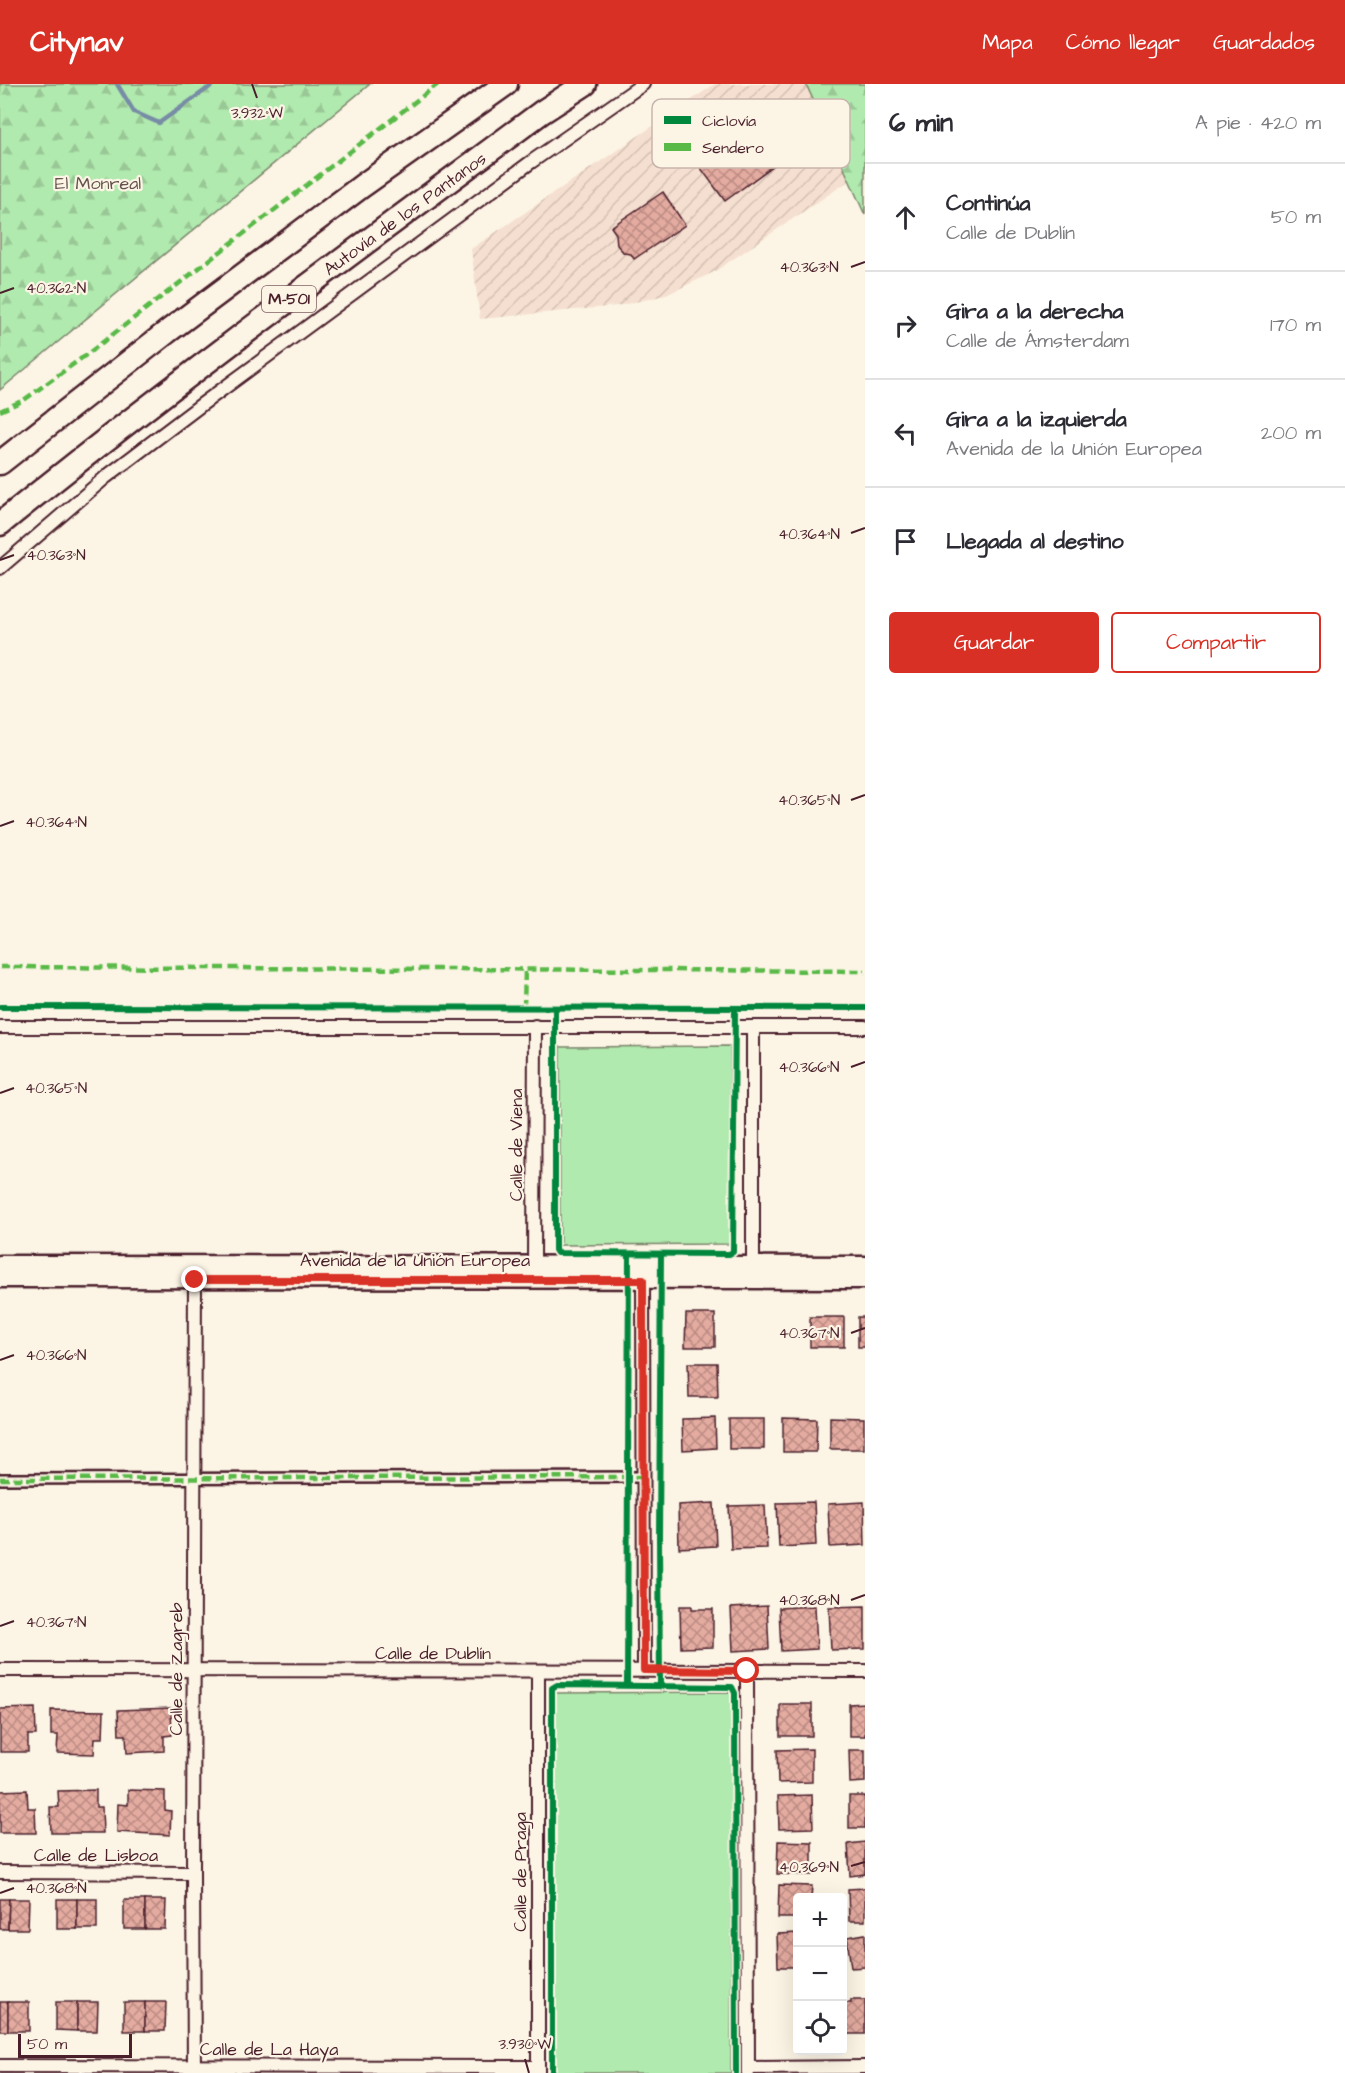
<!DOCTYPE html>
<html lang="es">
<head>
<meta charset="utf-8">
<style>
	:root { --surface:#fff; --page:#f7f7f7; --text:#2b2b33; --muted:#7c7c81; --line:#e1e1e2; --accent:#d93025 }
	body { margin:0; font-family:"Architects Daughter",sans-serif; background:var(--page); color:var(--text) }
	.controls { position:absolute; right:18px; bottom:18px; display:grid; overflow:hidden; border-radius:6px; box-shadow:0 6px 24px #0002 }
	.controls button { width:54px; height:54px; display:grid; place-items:center; padding:0; border:0; border-bottom:2px solid var(--line); background:var(--surface); color:var(--text); font:30px sans-serif }
	.scale { position:absolute; left:18px; bottom:15px; width:114px; box-sizing:border-box; padding-left:6px; border:3px solid #4a1f2b; border-top:0; font-size:16px; line-height:21px; white-space:nowrap; color:#4a1f2b; -webkit-text-stroke:4px #fcf5e5; paint-order:stroke }
	.stop { position:absolute; width:18px; height:18px; margin:-14px; border:4px solid #d93025; border-radius:50%; background:#fff }
	.stop.end { background:#d93025; border-color:#fff; box-shadow:0 2px 6px #0008 }
	.list { margin:0; padding:0; list-style:none }
	h2 { display:flex; justify-content:space-between; align-items:center; height:78px; margin:0; padding:0 24px; font-size:26px }
	h2 small { font-size:20px; font-weight:400; color:var(--muted) }
	.list li { display:grid; grid-template-columns:39px 1fr auto; gap:18px; align-items:center; box-sizing:border-box; height:108px; padding:0 24px; border-top:2px solid var(--line) }
	.list b { display:block; font-size:22px; white-space:nowrap }
	.list p { margin:0; font-size:20px; white-space:nowrap; color:var(--muted) }
	.list em { font-size:20px; font-style:normal; color:var(--muted) }
	.actions { display:flex; gap:12px; padding:18px 24px }
	.actions a { flex:1; padding:14px 0; border:2px solid var(--accent); border-radius:6px; text-align:center; font-size:21px; color:var(--accent) }
	.actions .main { background:var(--accent); color:#fff }
	.icon { flex:none; width:33px; height:33px; fill:none; stroke:currentColor; stroke-width:2; stroke-linecap:round; stroke-linejoin:round }
	.map { position:relative; flex:none; width:865px; height:1989px; overflow:hidden }
	header { display:flex; align-items:center; gap:36px; box-sizing:border-box; height:84px; padding:0 30px; background:var(--accent); color:#fff }
	header strong { font-size:28px }
	nav { display:flex; gap:33px; margin-inline-start:auto; font-size:21px }
	main { display:flex }
	aside { flex:1; background:var(--surface) }
	.map>svg:first-child { display:block }
	.industrial { fill:url(#industrial-furrows) }
	.forest { fill:url(#forest-firs); stroke:#7d846c; stroke-width:1.5 }
	.park { fill:#b0eaae; stroke:#7d846c; stroke-width:1.5 }
	.lines { fill:none; stroke-linecap:round; stroke-linejoin:round }
	.stream { stroke:#778ca5; stroke-width:4.5 }
	.building { fill:url(#building-cross-hatch); stroke:#4a1f2b; stroke-width:1.5 }
	.pedestrian-casing { stroke:#4a1f2b; stroke-width:14 }
	.minor-casing { stroke:#4a1f2b; stroke-width:16 }
	.tertiary-casing { stroke:#4a1f2b; stroke-width:21 }
	.motorway-casing { stroke:#4a1f2b; stroke-width:27 }
	.pedestrian { stroke:#fcf5e5; stroke-width:9 }
	.minor { stroke:#fcf5e5; stroke-width:12 }
	.tertiary { stroke:#fcf5e5; stroke-width:16 }
	.motorway { stroke:#fcf5e5; stroke-width:22 }
	.quiet { stroke:#58b947; stroke-width:4.5; stroke-dasharray:9 4.5; stroke-linecap:butt }
	.cycleway-casing { stroke:#fcf5e5; stroke-width:10 }
	.cycleway { stroke:#00873e; stroke-width:6 }
	.route { stroke:#d93025; stroke-width:8 }
	.ticks { fill:none; stroke:#4a1f2b; stroke-width:2 }
	.labels { text-anchor:middle; dominant-baseline:central; stroke-width:4.5; stroke-linejoin:round; paint-order:stroke }
	.shield { fill:#fcf5e5; stroke:#7f5f63; stroke-width:1.5 }
	.shield-label { font-size:16px; font-weight:bold; fill:#4a1f2b }
	.park-label { font-size:18px; fill:#64524c; stroke:#fcf5e5 }
	.street-label { font-size:18px; fill:#4a1f2b; stroke:#fcf5e5 }
	.key { fill:#fcf5e5; stroke:#c7b5ad; stroke-width:1.5 }
	.key-label { font-size:16px; fill:#4a1f2b }
	.ticks-label { font-size:15px; text-anchor:middle; fill:#4a1f2b; stroke:#fcf5e5; stroke-width:4.5; stroke-linejoin:round; paint-order:stroke }
</style>
</head>
<body>
<header>
<strong>Citynav</strong>
<nav><a>Mapa</a><a>Cómo llegar</a><a>Guardados</a></nav>
</header>
<main>
<div class="map">
<svg width="865" height="1989" viewBox="0 0 865 1989">
	<defs>
		<pattern id="industrial-furrows" width="10" height="10" patternUnits="userSpaceOnUse" patternTransform="scale(1.5)"><rect width="10" height="10" fill="#f5dfd0"/><path d="M-1 1l2-2M0 10L10 0M9 11l2-2" fill="none" stroke="#d4bfb3"/></pattern>
		<pattern id="forest-firs" width="22" height="20" patternUnits="userSpaceOnUse" patternTransform="scale(1.5)"><rect width="22" height="20" fill="#b0eaae"/><path d="M5 1l3.5 6h-7zM16 11l3.5 6h-7z" fill="#99c896"/></pattern>
		<pattern id="building-cross-hatch" width="8" height="8" patternUnits="userSpaceOnUse" patternTransform="scale(1.5)"><rect width="8" height="8" fill="#e4aba0"/><path d="M0 0l8 8M0 8l8-8" fill="none" stroke="#bb8b83"/></pattern>
	</defs>
	<rect width="100%" height="100%" fill="#fcf5e5"/>
	<filter id="ink" filterUnits="userSpaceOnUse"><feTurbulence type="fractalNoise" baseFrequency=".0167" numOctaves="2"/><feDisplacementMap in="SourceGraphic" scale="12" xChannelSelector="R" yChannelSelector="G"/><feConvolveMatrix kernelMatrix="1 2 1 2 8 2 1 2 1" color-interpolation-filters="sRGB"/></filter>
	<g filter="url(#ink)">
		<!-- industrial -->
		<polygon class="industrial" points="715,0 806,0 850,96 714,188 666,211 617,222 480,235 471,165"/>
		<!-- forest -->
		<g class="forest">
			<polygon points="0,0 370,0 0,306"/>
			<polygon points="806,0 865,0 865,131"/>
		</g>
		<!-- park -->
		<g class="park">
			<polygon points="730,962 730,1160 560,1161 560,963"/>
			<polygon points="732,1608 731,1989 556,1989 556,1609"/>
		</g>
		<g class="lines">
			<!-- stream -->
			<polyline class="stream" points="117,0 134,28 159,39 214,0"/>
		</g>
		<!-- building -->
		<g class="building">
			<polygon points="781,27 804,59 725,117 700,83 715,72 711,66 763,29 771,35"/>
			<polygon points="663,108 685,141 634,175 631,170 624,169 617,161 616,150 611,143"/>
			<polygon points="686,1230 715,1230 715,1263 685,1263"/>
			<rect x="810" y="1233" width="34" height="30"/>
			<rect x="858" y="1233" width="7" height="30"/>
			<polygon points="688,1279 717,1279 718,1313 689,1313"/>
			<polygon points="830,1333 864,1334 864,1365 830,1365"/>
			<polygon points="715,1334 716,1364 683,1366 682,1335"/>
			<polygon points="783,1334 817,1335 816,1368 783,1368"/>
			<rect x="729" y="1335" width="35" height="30"/>
			<polygon points="814,1418 816,1461 779,1463 777,1419"/>
			<polygon points="864,1418 865,1461 830,1463 828,1420"/>
			<polygon points="714,1419 716,1462 679,1464 678,1421"/>
			<polygon points="765,1421 767,1464 731,1465 729,1422"/>
			<polygon points="680,1522 692,1522 692,1525 713,1525 713,1563 681,1564"/>
			<polygon points="767,1522 769,1565 733,1567 731,1524"/>
			<polygon points="815,1522 817,1565 781,1567 779,1524"/>
			<polygon points="865,1522 865,1565 831,1566 829,1523"/>
			<polygon points="865,1619 865,1652 849,1652 849,1620"/>
			<rect x="780" y="1620" width="32" height="32"/>
			<polygon points="35,1624 36,1651 28,1651 28,1668 0,1668 0,1625"/>
			<polygon points="171,1624 172,1651 164,1652 164,1667 127,1669 126,1651 119,1651 118,1626"/>
			<polygon points="51,1626 104,1627 103,1654 95,1654 94,1670 57,1669 58,1651 51,1651"/>
			<polygon points="812,1665 812,1698 778,1699 777,1666"/>
			<polygon points="849,1666 865,1666 865,1698 850,1699"/>
			<polygon points="27,1706 28,1724 35,1724 36,1749 0,1749 0,1707"/>
			<polygon points="96,1706 96,1723 102,1723 103,1749 51,1749 50,1723 59,1723 58,1707"/>
			<polygon points="128,1706 165,1707 165,1726 171,1727 170,1751 117,1748 118,1720 128,1721"/>
			<polygon points="812,1711 813,1744 779,1745 778,1712"/>
			<rect x="849" y="1712" width="16" height="32"/>
			<polygon points="778,1757 812,1758 812,1791 777,1790"/>
			<polygon points="865,1758 865,1790 850,1792 848,1760"/>
			<polygon points="779,1801 812,1802 811,1814 798,1814 798,1834 778,1834"/>
			<polygon points="865,1804 865,1837 849,1837 848,1805"/>
			<polygon points="0,1815 9,1815 8,1845 0,1845"/>
			<polygon points="9,1815 29,1815 28,1845 8,1845"/>
			<rect x="57" y="1815" width="20" height="30"/>
			<rect x="77" y="1815" width="20" height="30"/>
			<rect x="124" y="1816" width="21" height="29"/>
			<polygon points="145,1816 166,1816 165,1845 145,1845"/>
			<polygon points="798,1849 798,1883 778,1883 777,1850"/>
			<polygon points="865,1850 865,1883 851,1884 847,1853"/>
			<polygon points="851,1916 865,1916 865,1950 842,1950 843,1919 851,1919"/>
			<rect x="0" y="1918" width="8" height="29"/>
			<rect x="8" y="1918" width="21" height="29"/>
			<polygon points="56,1918 77,1918 77,1947 56,1946"/>
			<polygon points="77,1918 98,1918 97,1947 77,1947"/>
			<rect x="124" y="1918" width="21" height="29"/>
			<polygon points="145,1918 166,1918 165,1947 145,1947"/>
		</g>
		<g class="lines">
			<!-- pedestrian casing -->
			<g class="pedestrian-casing">
				<polyline id="pedestrian" points="0,1395 643,1393"/>
			</g>
			<!-- minor casing -->
			<g class="minor-casing">
				<g id="minor">
					<polyline points="0,484 106,393 201,321 531,78 643,0"/>
					<polyline points="0,943 865,943"/>
					<polyline points="534,1181 535,942"/>
					<polyline points="753,1181 753,943"/>
					<polyline points="643,1188 644,1586"/>
					<polyline points="0,1586 865,1587"/>
					<polyline points="747,1587 748,1989"/>
					<polyline points="0,1788 193,1789"/>
					<polyline points="0,1982 538,1983"/>
					<polyline points="748,1984 865,1983"/>
					<polyline points="194,1989 193,1789 195,1189"/>
					<polyline points="538,1989 538,1587"/>
				</g>
			</g>
			<!-- tertiary casing -->
			<g class="tertiary-casing">
				<g id="tertiary">
					<polyline points="0,1180 865,1181"/>
					<polyline points="0,1195 865,1196"/>
				</g>
			</g>
			<!-- motorway casing -->
			<g class="motorway-casing">
				<g id="motorway">
					<polyline points="0,379 167,248 362,102 506,0"/>
					<path d="M0,440c176,-143 360,-277 542,-412l43,-28"/>
				</g>
			</g>
			<!-- pedestrian -->
			<use href="#pedestrian" class="pedestrian"/>
			<!-- minor -->
			<use href="#minor" class="minor"/>
			<!-- tertiary -->
			<use href="#tertiary" class="tertiary"/>
			<!-- motorway -->
			<use href="#motorway" class="motorway"/>
			<!-- quiet -->
			<g class="quiet">
				<polyline points="0,327 24,316 90,268 438,0"/>
				<polyline points="0,883 865,887"/>
				<polyline points="524,924 525,885"/>
				<polyline points="0,1395 643,1393"/>
			</g>
			<!-- cycleway casing -->
			<g class="cycleway-casing">
				<g id="cycleway">
					<polyline points="0,923 865,924"/>
					<polyline points="555,924 555,1166 557,1169 729,1170 733,1168 735,924"/>
					<polyline points="627,1600 629,1170"/>
					<polyline points="660,1601 659,1454 661,1170"/>
					<polyline points="552,1989 552,1604 557,1601 732,1603 735,1609 736,1989"/>
				</g>
			</g>
			<!-- cycleway -->
			<use href="#cycleway" class="cycleway"/>
		</g>
	</g>
	<g class="lines" filter="url(#ink)">
		<!-- route -->
		<polyline class="route" points="195,1196 643,1196 644,1586 747,1587"/>
	</g>
	<!-- ticks -->
	<path class="ticks" d="M252,0l5,14M851,183l14,-5M0,209l14,-5M851,449l14,-5M0,476l14,-5M851,716l14,-5M0,742l14,-5M851,983l14,-5M0,1009l14,-5M851,1249l14,-5M0,1276l14,-5M851,1516l14,-5M0,1542l14,-5M851,1782l14,-4M0,1809l14,-5M525,1975l4,14"/>
	<g class="labels">
		<!-- shield labels -->
		<rect class="shield" x="262" y="202" width="54" height="26" rx="4.5"/>
		<g class="shield-label">
			<text x="289" y="215">M-501</text>
		</g>
		<!-- park labels -->
		<g class="park-label">
			<text x="98" y="99">El Monreal</text>
		</g>
		<!-- street labels -->
		<g class="street-label">
			<text transform="translate(405 130) rotate(-36)">Autovía de los Pantanos</text>
			<text transform="translate(516 1061) rotate(-90)">Calle de Viena</text>
			<text x="415" y="1176">Avenida de la Unión Europea</text>
			<text x="433" y="1569">Calle de Dublín</text>
			<text transform="translate(176 1585) rotate(-90)">Calle de Zagreb</text>
			<text x="96" y="1771">Calle de Lisboa</text>
			<text transform="translate(520 1788) rotate(-90)">Calle de Praga</text>
			<text x="269" y="1965">Calle de La Haya</text>
		</g>
	</g>
	<!-- legend -->
	<rect x="652" y="15" width="198" height="69" rx="9" class="key"/>
	<rect x="664" y="32" width="27" height="8" fill="#00873e"/>
	<rect x="664" y="59" width="27" height="8" fill="#58b947"/>
	<g class="key-label">
		<text x="702" y="42">Ciclovía</text>
		<text x="702" y="69">Sendero</text>
	</g>
	<g class="ticks-label">
		<text x="257" y="34">3.932°W</text>
		<text x="809" y="188">40.363°N</text>
		<text x="56" y="209">40.362°N</text>
		<text x="809" y="455">40.364°N</text>
		<text x="56" y="476">40.363°N</text>
		<text x="809" y="721">40.365°N</text>
		<text x="56" y="743">40.364°N</text>
		<text x="809" y="988">40.366°N</text>
		<text x="56" y="1009">40.365°N</text>
		<text x="809" y="1254">40.367°N</text>
		<text x="56" y="1276">40.366°N</text>
		<text x="809" y="1521">40.368°N</text>
		<text x="56" y="1543">40.367°N</text>
		<text x="809" y="1788">40.369°N</text>
		<text x="56" y="1809">40.368°N</text>
		<text x="525" y="1965">3.930°W</text>
	</g>
</svg>
<div class="controls">
<button>+</button>
<button>−</button>
<button><svg class="icon" aria-label="locate" viewBox="0 0 24 24"><circle cx="12" cy="12" r="6"/><path d="M12 2v4M12 18v4M2 12h4M18 12h4"/></svg></button>
</div>
<div class="scale">50 m</div>
<div class="stop" style="left:747px;top:1587px"></div>
<div class="stop end" style="left:195px;top:1196px"></div>
</div>
<aside>
<h2>6 min<small>A pie · 420 m</small></h2>
<ul class="list">
<li><svg class="icon" aria-label="ahead" viewBox="0 0 24 24"><path d="M12 20V5M6 11l6-6 6 6"/></svg><div><b>Continúa</b><p>Calle de Dublín</p></div><em>50 m</em></li>
<li><svg class="icon" aria-label="right" viewBox="0 0 24 24"><path d="M7 20v-9h11M14 6l5 5-5 5"/></svg><div><b>Gira a la derecha</b><p>Calle de Ámsterdam</p></div><em>170 m</em></li>
<li><svg class="icon" aria-label="left" viewBox="0 0 24 24"><path d="M17 20v-9H6M10 6l-5 5 5 5"/></svg><div><b>Gira a la izquierda</b><p>Avenida de la Unión Europea</p></div><em>200 m</em></li>
<li><svg class="icon" aria-label="arrive" viewBox="0 0 24 24"><path d="M6 21V4h12l-3 4 3 4H6"/></svg><div><b>Llegada al destino</b></div></li>
</ul>
<div class="actions"><a class="main">Guardar</a><a>Compartir</a></div>
</aside>
</main>
</body>
</html>
